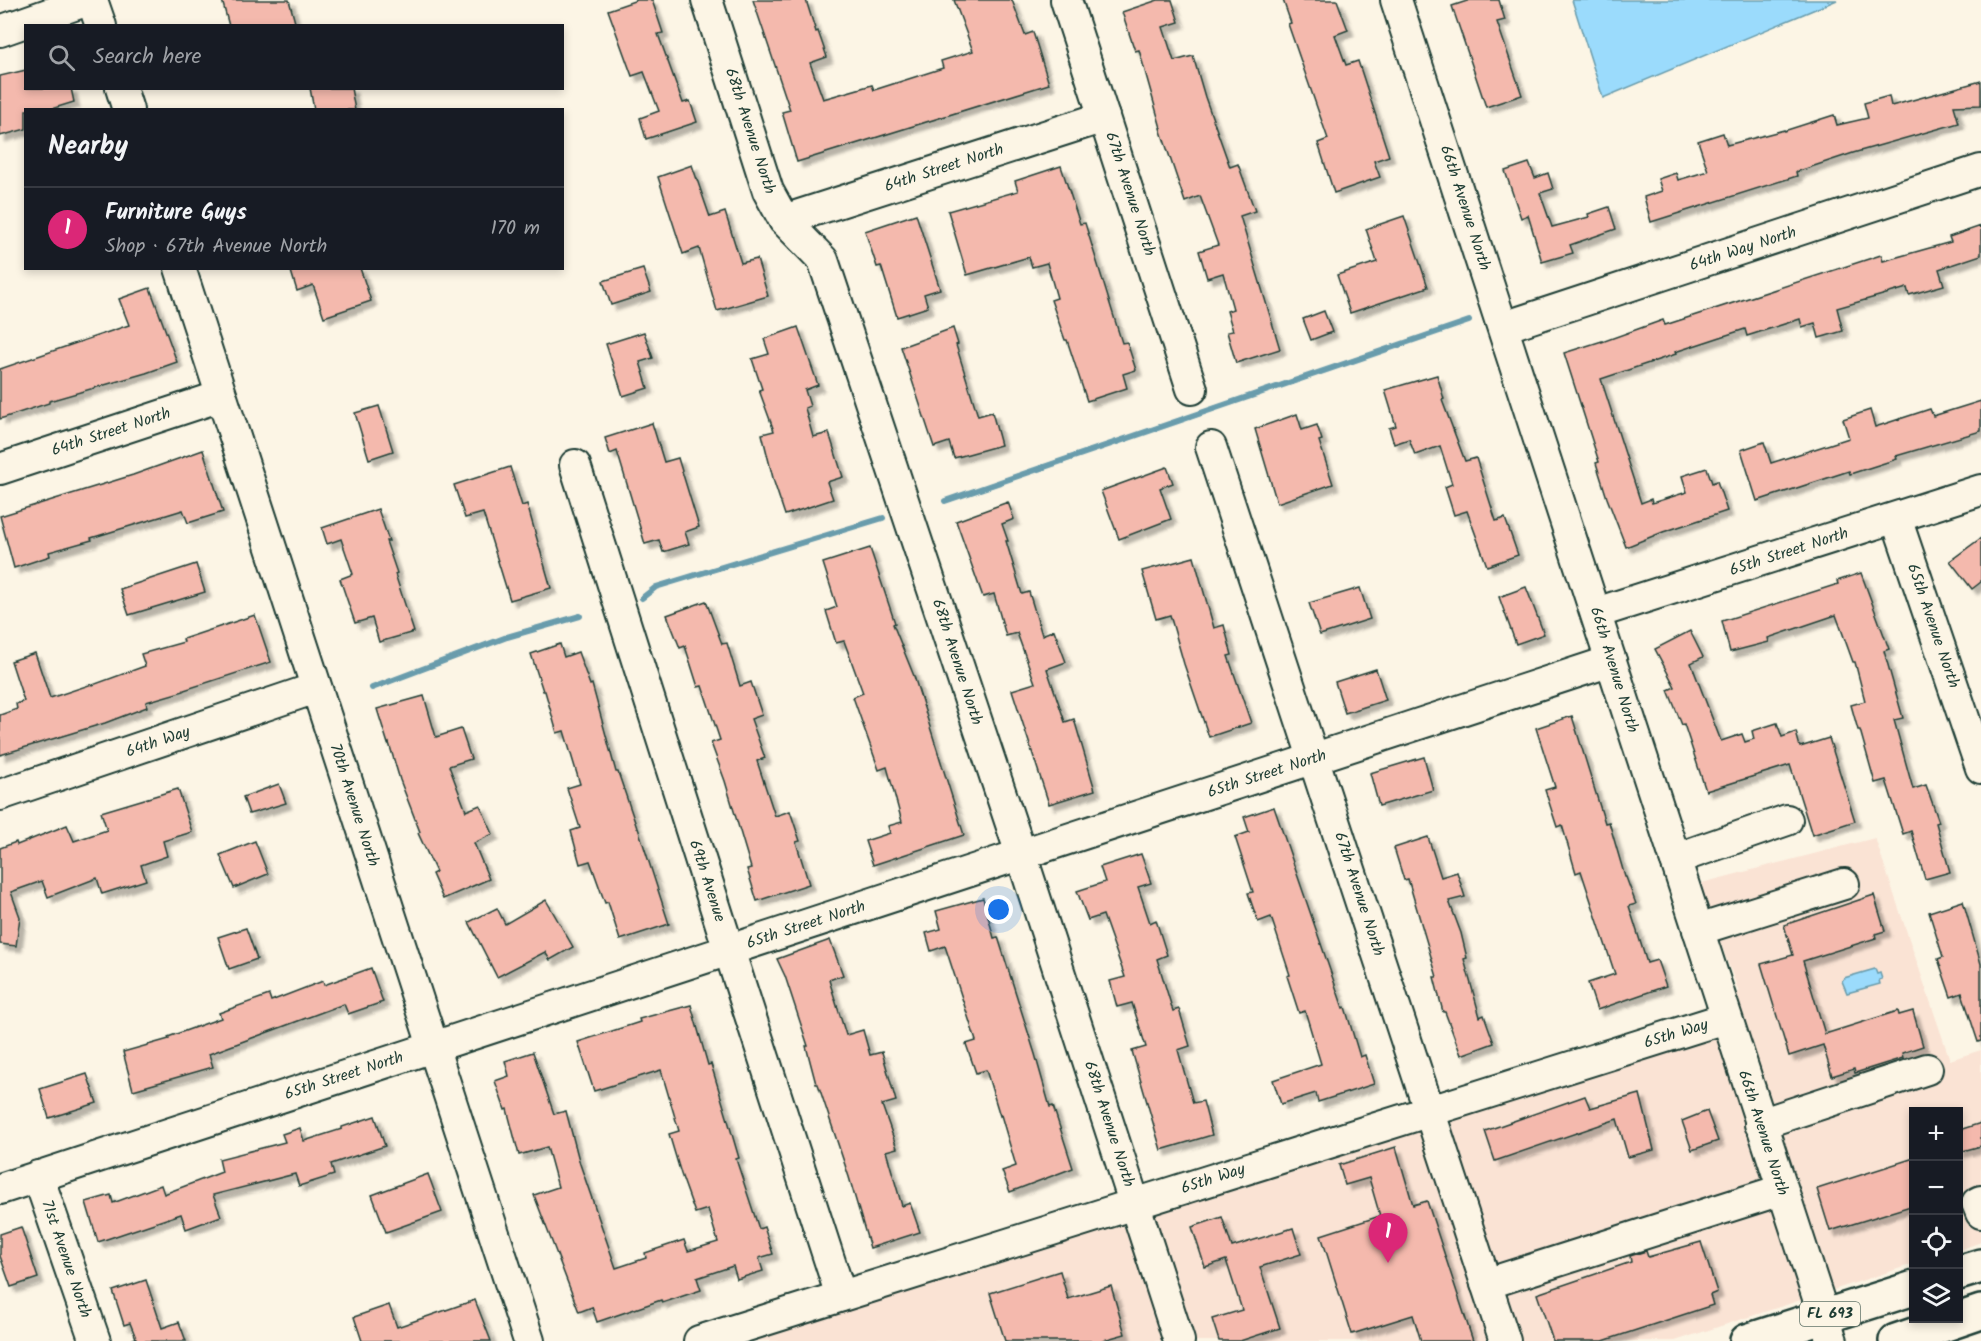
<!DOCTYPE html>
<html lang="en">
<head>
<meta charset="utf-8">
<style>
	:root { --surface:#171b24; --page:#20242c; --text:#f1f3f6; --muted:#9ea1a6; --line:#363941; --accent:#db2777 }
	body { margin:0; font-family:Kalam,sans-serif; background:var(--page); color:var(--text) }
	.controls { position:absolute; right:18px; bottom:18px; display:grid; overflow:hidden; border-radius:0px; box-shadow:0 3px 9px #0003 }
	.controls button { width:54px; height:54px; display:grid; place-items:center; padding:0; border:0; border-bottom:2px solid var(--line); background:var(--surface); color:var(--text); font:30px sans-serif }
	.you { position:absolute; left:999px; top:910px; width:21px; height:21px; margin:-15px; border:4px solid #fff; border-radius:50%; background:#1a73e8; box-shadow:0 0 0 9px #1a73e833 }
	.badge { display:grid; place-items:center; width:39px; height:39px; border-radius:50%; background:var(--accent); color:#fff; font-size:20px; font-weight:700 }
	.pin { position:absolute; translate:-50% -50px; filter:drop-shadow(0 2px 3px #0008) }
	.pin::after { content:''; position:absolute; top:32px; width:21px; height:18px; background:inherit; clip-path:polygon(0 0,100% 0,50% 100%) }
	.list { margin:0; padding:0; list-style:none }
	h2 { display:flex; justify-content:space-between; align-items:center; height:78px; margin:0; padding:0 24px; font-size:26px }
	h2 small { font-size:20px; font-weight:400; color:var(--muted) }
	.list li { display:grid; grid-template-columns:39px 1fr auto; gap:18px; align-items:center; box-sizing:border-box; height:84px; padding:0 24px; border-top:2px solid var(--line) }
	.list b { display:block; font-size:22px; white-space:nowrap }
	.list p { margin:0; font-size:20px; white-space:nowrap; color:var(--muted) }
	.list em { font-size:20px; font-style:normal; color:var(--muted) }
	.icon { flex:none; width:33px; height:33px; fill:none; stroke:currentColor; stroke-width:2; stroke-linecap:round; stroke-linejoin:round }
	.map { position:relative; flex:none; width:1981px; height:1341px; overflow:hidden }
	.search { position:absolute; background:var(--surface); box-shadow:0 3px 9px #0003; left:24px; top:24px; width:540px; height:66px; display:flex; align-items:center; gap:15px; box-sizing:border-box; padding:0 21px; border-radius:0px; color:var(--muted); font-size:22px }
	.panel { position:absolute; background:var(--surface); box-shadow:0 3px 9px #0003; left:24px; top:108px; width:540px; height:162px; border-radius:0px }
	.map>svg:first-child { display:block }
	.built { fill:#fae3d4 }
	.water { fill:#9bdbfc; stroke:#699cac; stroke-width:1.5 }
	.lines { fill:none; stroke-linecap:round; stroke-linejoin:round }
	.stream { stroke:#699cac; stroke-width:6 }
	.building { fill:#f4b9ad; stroke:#1f3d34; stroke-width:1.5; filter:url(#shadow) }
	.minor-casing { stroke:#1f3d34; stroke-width:34 }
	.major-casing { stroke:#1f3d34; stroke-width:38 }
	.minor { stroke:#fcf5e5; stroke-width:30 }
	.major { stroke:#fcf5e5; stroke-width:33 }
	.labels { text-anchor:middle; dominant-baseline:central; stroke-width:4.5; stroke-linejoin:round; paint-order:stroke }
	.shield { fill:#fcf5e5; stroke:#617469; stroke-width:1.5 }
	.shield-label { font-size:15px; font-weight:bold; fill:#1f3d34 }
	.street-label { font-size:16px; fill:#1f3d34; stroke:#fcf5e5 }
</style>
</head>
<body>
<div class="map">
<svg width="1981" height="1341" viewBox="0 0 1981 1341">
	<defs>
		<filter id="shadow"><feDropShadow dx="5.5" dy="5.5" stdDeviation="1.5" flood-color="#0004"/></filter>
	</defs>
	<rect width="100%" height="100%" fill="#fcf5e5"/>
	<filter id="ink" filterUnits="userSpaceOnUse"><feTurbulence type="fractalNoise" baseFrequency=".0167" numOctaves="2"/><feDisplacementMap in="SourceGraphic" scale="12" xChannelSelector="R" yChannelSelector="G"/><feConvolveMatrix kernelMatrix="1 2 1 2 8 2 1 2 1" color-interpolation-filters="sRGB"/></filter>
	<g filter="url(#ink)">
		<!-- built -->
		<g class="built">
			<polygon points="1875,838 1950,1060 1981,1050 1981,1242 1959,1250 1958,1112 1914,1112 1913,1264 1827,1292 1731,995 1739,992 1698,884"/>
			<polygon points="1718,1032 1804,1299 1675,1341 1518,1341 1444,1117"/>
			<polygon points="1422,1124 1492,1341 1192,1341 1149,1210"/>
			<polygon points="1127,1217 1167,1341 734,1341"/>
		</g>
		<!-- water -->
		<g class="water">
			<polygon points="1572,0 1837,0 1603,98"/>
			<polygon points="1875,969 1877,974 1880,973 1882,979 1879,980 1880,984 1847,993 1842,981 1844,978"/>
		</g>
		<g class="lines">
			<!-- stream -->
			<g class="stream">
				<polyline points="945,501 1469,321"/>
				<polyline points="642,598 656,587 883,518"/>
				<polyline points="372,688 507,637 580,616"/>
			</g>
		</g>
		<!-- building -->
		<g class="building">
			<polygon points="222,0 289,0 296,26 229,26"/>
			<polygon points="637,0 652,0 663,33 658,34 683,103 690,101 697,122 646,139 640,118 659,111 644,72 632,76 608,10"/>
			<polygon points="753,0 806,0 816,32 818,31 827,57 810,63 823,99 872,85 874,90 943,68 941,61 973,51 954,0 1012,0 1025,35 1033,32 1049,84 797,162 782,112 790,110"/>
			<polygon points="1158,0 1172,0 1179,22 1163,27 1174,61 1193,56 1205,97 1230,167 1238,164 1255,211 1240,216 1280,349 1236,363 1227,332 1233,331 1227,311 1233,309 1223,273 1207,278 1199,251 1218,245 1200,196 1185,202 1160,128 1161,128 1139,50 1135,51 1122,12"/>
			<polygon points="1283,0 1337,0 1348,30 1335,35 1346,65 1358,61 1389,156 1374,161 1380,177 1334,193 1318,143 1328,139 1288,24 1291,23"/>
			<polygon points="1470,0 1499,0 1505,20 1497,22 1522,95 1486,107 1452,6"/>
			<polygon points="26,70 26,88 71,88 74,102 48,110 26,110 26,129 0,136 0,76"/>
			<polygon points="1981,81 1981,105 1954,106 1959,123 1853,153 1796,172 1797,176 1651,222 1644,197 1662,191 1658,179 1676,173 1678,180 1708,171 1698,141 1723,133 1727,145 1784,130 1784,131 1834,115 1837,125 1868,118 1864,103 1889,96 1891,106"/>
			<polygon points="310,88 351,88 355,110 314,110"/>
			<polygon points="1529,163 1535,178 1548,173 1553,189 1540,193 1552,227 1589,217 1588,214 1609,207 1616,229 1570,245 1573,253 1542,262 1528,215 1521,218 1505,171"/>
			<polygon points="692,165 710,217 725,212 741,263 757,259 768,296 717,311 699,248 683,254 658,177"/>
			<polygon points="1061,166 1080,224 1085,223 1122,343 1127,342 1136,370 1123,374 1127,388 1087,401 1067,340 1065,340 1051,300 1057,298 1047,263 1032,267 1029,257 967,275 948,211 1018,191 1015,181"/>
			<polygon points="916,214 940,289 924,294 928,307 897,317 881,266 877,267 865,231"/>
			<polygon points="1404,216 1428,287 1350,313 1337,275 1377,262 1366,229"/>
			<polygon points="1981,226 1981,255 1939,269 1944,285 1909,295 1907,288 1837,308 1843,331 1819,338 1815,323 1802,327 1800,319 1747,336 1745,329 1675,352 1676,354 1601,379 1641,503 1651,499 1652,503 1687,492 1682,476 1707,468 1712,483 1717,481 1727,511 1663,532 1626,547 1607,498 1596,463 1599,462 1564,353 1602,341 1602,342 1663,320 1665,325 1881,255 1883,261 1951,242 1949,237"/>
			<polygon points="290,268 360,268 371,301 324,317 313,285 297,291"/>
			<polygon points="643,269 651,292 611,305 603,281"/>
			<polygon points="150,288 177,362 146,373 49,401 49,403 0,419 0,369 129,325 119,299"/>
			<polygon points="1324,311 1332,332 1311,340 1303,319"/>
			<polygon points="798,327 818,385 805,390 810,406 805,408 813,437 829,433 843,477 827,482 833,499 785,515 774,482 762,434 774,431 759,390 762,389 752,359 769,354 764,339"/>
			<polygon points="953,328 958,344 956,345 978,416 992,412 1001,445 954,458 949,442 934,447 901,347"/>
			<polygon points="644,332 653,358 640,362 648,388 623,396 606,344"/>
			<polygon points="1437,375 1444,399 1442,400 1465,461 1476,458 1496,521 1505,518 1518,555 1487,566 1467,511 1454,515 1445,487 1452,484 1440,446 1415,455 1409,439 1394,444 1389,428 1396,426 1385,390"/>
			<polygon points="1981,401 1981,431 1896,456 1897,459 1850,474 1849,471 1757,501 1741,450 1764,442 1771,463 1849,438 1843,419 1870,410 1875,427 1930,409 1933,416"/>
			<polygon points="379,406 393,451 369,459 355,413"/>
			<polygon points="1297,414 1302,430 1317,425 1322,440 1319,441 1333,484 1277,503 1255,429"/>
			<polygon points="652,423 664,462 678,458 699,527 685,532 689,544 663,552 659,540 645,544 617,451 610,454 605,438"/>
			<polygon points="203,450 223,512 188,523 183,510 91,538 92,540 49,552 50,556 14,568 0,516 133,475"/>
			<polygon points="510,467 522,506 527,504 551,588 510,600 483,513 465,518 454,485"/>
			<polygon points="1167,467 1173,483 1160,488 1171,519 1119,539 1101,491"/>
			<polygon points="1008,502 1014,519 1002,524 1008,541 1006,541 1022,594 1029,592 1042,635 1054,630 1066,662 1047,669 1065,722 1074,719 1095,790 1049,804 1012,690 1035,683 1017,633 1006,636 994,594 983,597 956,521"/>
			<polygon points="378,509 389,541 386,541 397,573 395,574 414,632 379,642 372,618 355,623 340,579 353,574 341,539 327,544 322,528"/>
			<polygon points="1981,538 1981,582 1972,589 1950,561"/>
			<polygon points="870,548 895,623 893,624 914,676 964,835 873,865 865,841 890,833 888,826 902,822 887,767 879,770 853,697 863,693 844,641 836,643 826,611 837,607 823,563"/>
			<polygon points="1194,557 1214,628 1224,625 1232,655 1228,656 1251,723 1209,737 1184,664 1170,615 1156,619 1142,571"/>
			<polygon points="196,564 205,592 129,615 120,589"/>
			<polygon points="1861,573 1889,649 1884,651 1903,718 1894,720 1913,789 1926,785 1939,822 1936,823 1950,872 1925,879 1911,831 1903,834 1886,780 1875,783 1860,730 1858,730 1851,705 1865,701 1855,662 1853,662 1836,615 1768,638 1769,642 1730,652 1722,621 1838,584 1837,581"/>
			<polygon points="1526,587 1544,634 1516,644 1499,597"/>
			<polygon points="1360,588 1370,619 1320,635 1309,603"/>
			<polygon points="706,601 722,644 727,643 740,686 751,682 762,715 751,719 765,758 757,761 775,816 790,811 800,841 796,842 809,884 757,901 747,869 751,868 725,781 711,743 720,740 702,686 698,687 685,646 680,648 667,615"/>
			<polygon points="255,615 271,662 184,690 184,691 146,702 147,707 105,723 0,755 0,715 17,709 16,704 24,701 11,661 35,653 50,698 92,684 93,685 145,666 141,654 184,642 183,639"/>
			<polygon points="1690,631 1703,657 1691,663 1721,741 1742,734 1745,742 1754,739 1752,731 1777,723 1782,737 1796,732 1800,747 1829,738 1855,821 1812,835 1790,765 1706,791 1684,724 1682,725 1668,690 1675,687 1655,649"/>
			<polygon points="560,644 564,657 578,652 590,685 592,684 616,772 618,772 637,828 638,828 669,924 620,940 608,902 605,903 590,861 580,864 571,831 580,828 567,788 580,784 564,731 557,733 545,691 543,691 531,654"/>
			<polygon points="1376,669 1386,700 1345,713 1335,682"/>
			<polygon points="424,696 436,737 461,729 471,759 449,766 466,811 480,805 493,834 474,843 489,879 443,899 432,874 436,872 418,833 420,832 400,780 389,743 388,744 377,709"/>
			<polygon points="1572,716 1605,823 1609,822 1625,877 1626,877 1636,904 1629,906 1647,963 1657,960 1666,986 1597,1010 1588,983 1615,974 1581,871 1576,873 1562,825 1557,827 1545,790 1555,787 1536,728"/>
			<polygon points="1424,757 1433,790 1379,806 1370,773"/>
			<polygon points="279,784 286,803 249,814 243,797"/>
			<polygon points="178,789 192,832 163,841 167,856 141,865 146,880 102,894 97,878 48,897 42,881 11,892 20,917 16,946 0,944 0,848 16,842 17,845 67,825 74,841 107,830 101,812"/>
			<polygon points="1274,807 1343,1008 1345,1007 1360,1057 1365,1055 1374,1084 1318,1102 1316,1093 1281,1104 1273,1080 1321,1064 1305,1011 1299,1013 1287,976 1290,975 1271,917 1258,922 1248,893 1253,892 1235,837 1249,832 1244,817"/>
			<polygon points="1428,837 1441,877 1457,872 1465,897 1449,901 1461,933 1467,958 1464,959 1480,1017 1484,1015 1494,1043 1461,1055 1445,1012 1443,1012 1434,977 1437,977 1408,879 1404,880 1394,848"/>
			<polygon points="255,841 268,874 234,888 220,855"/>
			<polygon points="1141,854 1151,883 1138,887 1150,923 1156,920 1167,955 1157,959 1173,1011 1179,1009 1190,1046 1178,1050 1193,1103 1203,1101 1212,1135 1161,1150 1132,1051 1146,1047 1132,1003 1117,1007 1110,981 1125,977 1103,915 1088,920 1077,891 1105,882 1100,867"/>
			<polygon points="1874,895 1885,931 1875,934 1876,938 1803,961 1825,1034 1898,1011 1899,1015 1913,1011 1923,1046 1902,1053 1903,1058 1855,1073 1854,1069 1832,1076 1823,1045 1789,1056 1761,964 1793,955 1784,925"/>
			<polygon points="983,898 994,938 998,937 1035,1054 1050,1107 1053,1106 1073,1168 1010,1192 1002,1171 1016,1166 1001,1115 1000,1116 986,1070 976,1073 966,1044 976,1041 945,946 931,951 926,933 941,929 936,911"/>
			<polygon points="546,900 573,947 550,960 545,952 497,977 469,922 497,908 505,924"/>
			<polygon points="1963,901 1981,964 1981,1041 1978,1042 1962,993 1951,997 1938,959 1943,957 1929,912"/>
			<polygon points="246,928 257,959 229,969 218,937"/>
			<polygon points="830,940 843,975 829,980 846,1035 863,1030 870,1055 882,1052 896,1101 882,1105 897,1148 886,1151 902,1206 910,1203 920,1232 870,1248 849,1177 818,1084 816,1084 806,1046 808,1046 785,976 777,959"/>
			<polygon points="371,968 383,1002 348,1014 344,1004 209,1054 213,1067 133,1090 123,1052 169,1039 168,1037 221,1018 219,1013 269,995 271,1001 323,981 324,985"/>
			<polygon points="691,1005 708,1065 711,1064 727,1117 739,1158 736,1159 759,1229 764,1227 773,1254 759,1258 763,1271 737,1279 733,1266 697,1278 701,1290 662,1303 661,1300 597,1322 592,1307 579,1312 534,1195 558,1187 547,1147 519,1155 507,1109 505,1110 495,1081 509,1076 505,1061 533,1052 554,1114 566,1111 580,1164 616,1268 646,1258 645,1253 684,1240 688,1251 718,1242 708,1209 695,1213 681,1174 669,1134 679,1131 661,1070 594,1091 578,1042 640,1022 639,1019"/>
			<polygon points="87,1074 97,1103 49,1118 40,1089"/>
			<polygon points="1640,1094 1654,1150 1628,1157 1617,1119 1495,1161 1485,1131 1585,1096 1590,1108"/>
			<polygon points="1707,1111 1718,1141 1692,1150 1682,1121"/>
			<polygon points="375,1116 385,1146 331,1164 334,1175 299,1186 295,1174 213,1195 221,1216 186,1229 181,1214 98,1242 86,1202 111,1195 113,1203 161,1185 164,1194 222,1172 219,1159 285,1142 282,1134 300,1128 304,1141 342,1129 342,1127"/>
			<polygon points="1981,1123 1981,1146 1959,1152 1959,1130"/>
			<polygon points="1396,1147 1413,1205 1427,1201 1473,1341 1421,1341 1413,1315 1352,1334 1321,1235 1380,1216 1369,1178 1345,1185 1339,1165"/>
			<polygon points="1914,1158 1914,1205 1830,1231 1817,1189"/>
			<polygon points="428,1174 442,1212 386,1232 372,1195"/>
			<polygon points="1222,1217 1232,1247 1293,1228 1301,1254 1260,1267 1280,1328 1240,1341 1219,1341 1212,1319 1242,1310 1226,1260 1205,1267 1192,1227"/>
			<polygon points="21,1227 38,1278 11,1287 0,1256 0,1234"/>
			<polygon points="1701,1242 1717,1292 1710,1295 1713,1305 1603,1341 1553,1341 1537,1294 1631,1262 1630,1256 1646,1251 1648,1257"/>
			<polygon points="1060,1271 1068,1299 1111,1286 1125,1334 1100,1341 1005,1341 990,1293"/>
			<polygon points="146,1280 162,1328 179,1322 186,1341 133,1341 133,1339 136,1338 130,1323 124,1325 113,1291"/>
			<polygon points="475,1300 491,1341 362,1341 354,1317 389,1305 397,1327"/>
		</g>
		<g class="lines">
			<!-- minor casing -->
			<g class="minor-casing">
				<g id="minor">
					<polyline points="92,0 101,26"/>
					<polyline points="707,0 768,191 784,220 823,260 1021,854 1179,1341"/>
					<polyline points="1066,0 1192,389"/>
					<polyline points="1396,0 1832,1341"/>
					<polyline points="0,31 88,0"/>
					<polyline points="121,88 128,110"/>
					<polyline points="784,220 1104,117"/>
					<polyline points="180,268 529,1341"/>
					<polyline points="1504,327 1981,170"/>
					<polyline points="1211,447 1505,1341"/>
					<polyline points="575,465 729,950 841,1296"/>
					<polyline points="0,469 221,396"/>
					<polyline points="1896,518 1981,768"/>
					<polyline points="1596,613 1981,490"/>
					<polyline points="0,795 316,688"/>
					<polyline points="1675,859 1787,820"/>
					<polyline points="1698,930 1844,884"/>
					<polyline points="1760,1124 1927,1069"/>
					<polyline points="38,1176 95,1341"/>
					<polyline points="0,1189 1611,661"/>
					<polyline points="1981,1201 1977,1203 1981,1213"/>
					<polyline points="1486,1284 1781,1190"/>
					<polyline points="699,1341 1726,1018"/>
				</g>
			</g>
			<!-- major casing -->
			<g class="major-casing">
				<g id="major">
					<polyline points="1958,1273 1981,1266"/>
					<polyline points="1747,1341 1914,1288"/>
					<polyline points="1896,1341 1981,1312"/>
				</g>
			</g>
			<!-- minor -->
			<use href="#minor" class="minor"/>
			<!-- major -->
			<use href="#major" class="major"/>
		</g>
	</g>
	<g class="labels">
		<!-- shield labels -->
		<rect class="shield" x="1800" y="1302" width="60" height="24" rx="4.5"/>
		<g class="shield-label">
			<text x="1830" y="1314">FL 693</text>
		</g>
		<!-- street labels -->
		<g class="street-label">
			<text transform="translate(750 131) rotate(72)">68th Avenue North</text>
			<text transform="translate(944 168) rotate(-18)">64th Street North</text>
			<text transform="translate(1130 194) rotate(72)">67th Avenue North</text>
			<text transform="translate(1465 208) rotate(72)">66th Avenue North</text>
			<text transform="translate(1743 249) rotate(-18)">64th Way North</text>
			<text transform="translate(111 432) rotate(-18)">64th Street North</text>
			<text transform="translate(1789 552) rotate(-18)">65th Street North</text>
			<text transform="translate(1933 626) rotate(71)">65th Avenue North</text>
			<text transform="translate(957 662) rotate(72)">68th Avenue North</text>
			<text transform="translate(1614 670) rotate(73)">66th Avenue North</text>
			<text transform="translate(158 742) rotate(-19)">64th Way</text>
			<text transform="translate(1267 774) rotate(-18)">65th Street North</text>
			<text transform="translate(354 805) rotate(72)">70th Avenue North</text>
			<text transform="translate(707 881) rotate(72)">69th Avenue</text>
			<text transform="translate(1359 894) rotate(72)">67th Avenue North</text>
			<text transform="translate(806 925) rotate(-18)">65th Street North</text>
			<text transform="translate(1676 1034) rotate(-17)">65th Way</text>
			<text transform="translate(344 1076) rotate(-18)">65th Street North</text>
			<text transform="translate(1109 1124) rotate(72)">68th Avenue North</text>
			<text transform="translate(1763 1133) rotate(72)">66th Avenue North</text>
			<text transform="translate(1213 1179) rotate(-18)">65th Way</text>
			<text transform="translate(66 1259) rotate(71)">71st Avenue North</text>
		</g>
	</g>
</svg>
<div class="controls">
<button>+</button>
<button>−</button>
<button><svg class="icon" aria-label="locate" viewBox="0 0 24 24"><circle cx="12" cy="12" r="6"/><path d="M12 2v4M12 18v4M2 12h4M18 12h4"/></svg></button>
<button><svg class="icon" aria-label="layers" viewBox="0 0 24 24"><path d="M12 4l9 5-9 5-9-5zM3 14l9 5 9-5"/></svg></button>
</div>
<div class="you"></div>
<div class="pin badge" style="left:1388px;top:1263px">1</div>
<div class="search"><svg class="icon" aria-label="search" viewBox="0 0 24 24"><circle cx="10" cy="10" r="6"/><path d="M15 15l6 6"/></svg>Search here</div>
<section class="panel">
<h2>Nearby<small></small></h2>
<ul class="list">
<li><span class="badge">1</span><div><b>Furniture Guys</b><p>Shop · 67th Avenue North</p></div><em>170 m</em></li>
</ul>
</section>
</div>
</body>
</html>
